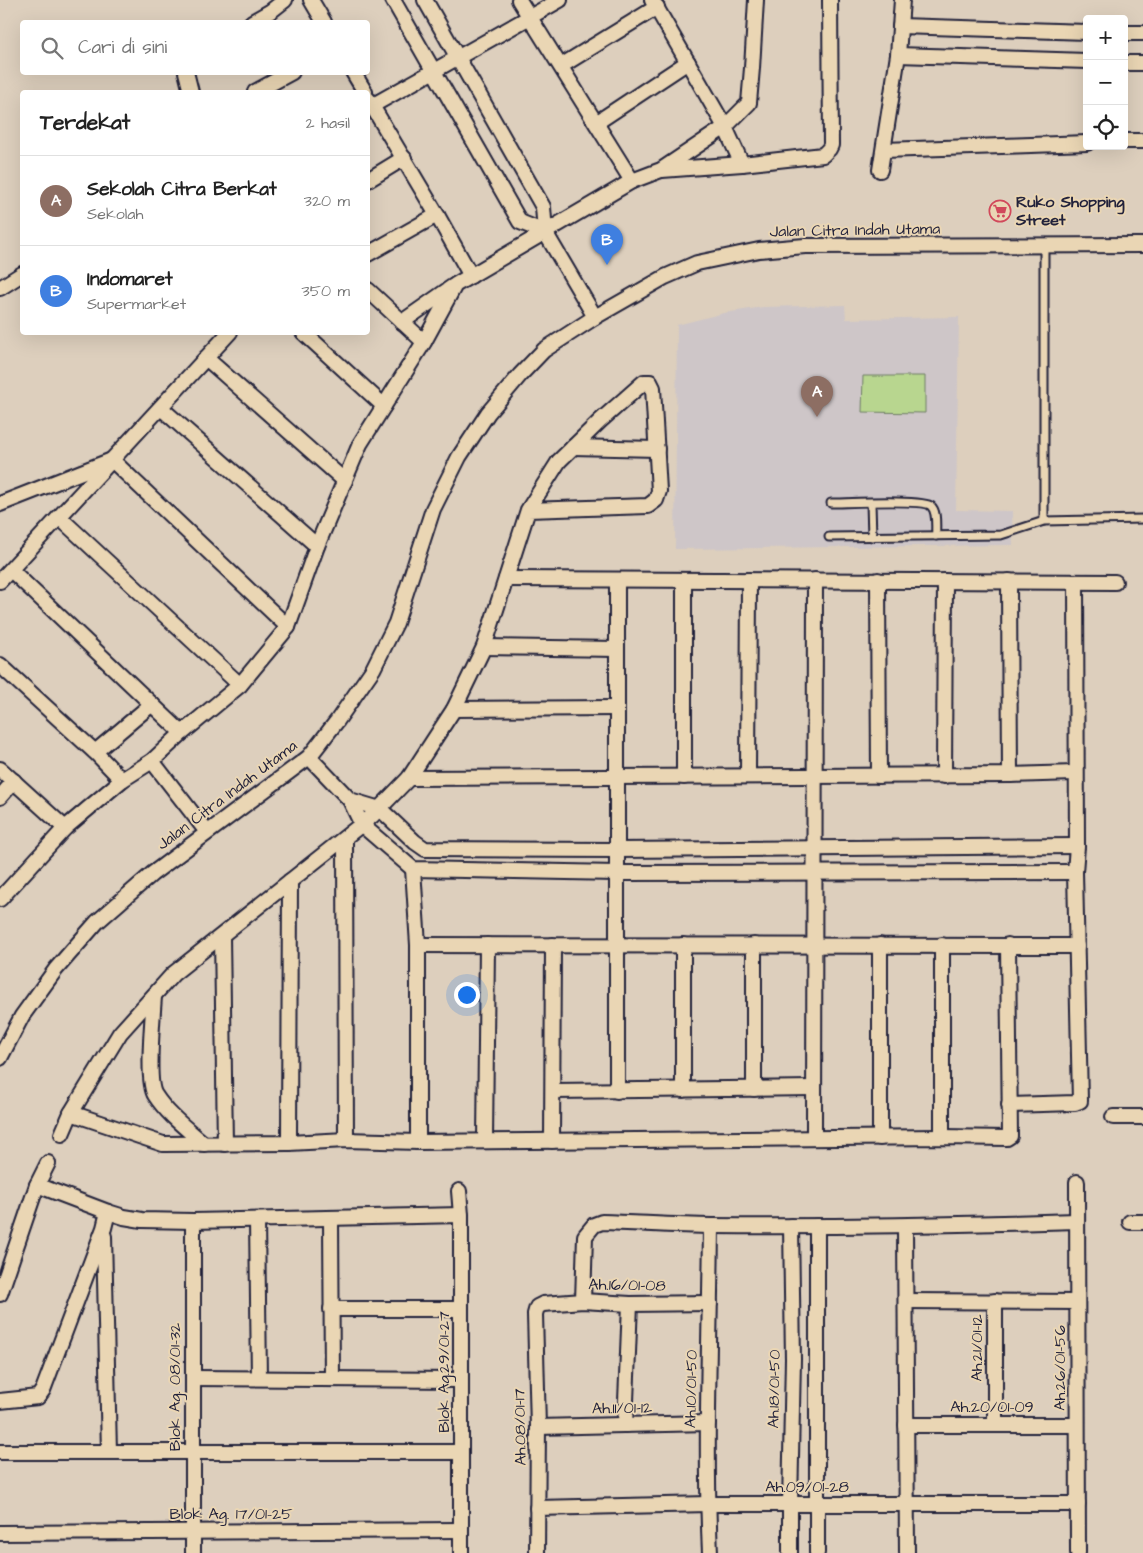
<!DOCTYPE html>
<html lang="id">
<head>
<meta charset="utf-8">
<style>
	:root { --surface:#fff; --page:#f2f2f2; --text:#222; --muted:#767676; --line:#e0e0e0; --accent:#0b8043 }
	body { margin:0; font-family:"Architects Daughter",sans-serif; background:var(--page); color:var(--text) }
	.controls { position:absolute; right:15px; top:15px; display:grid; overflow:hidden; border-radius:5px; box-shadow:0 5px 20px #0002 }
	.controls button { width:45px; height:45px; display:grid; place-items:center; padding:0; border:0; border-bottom:1px solid var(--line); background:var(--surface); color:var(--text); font:25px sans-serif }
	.you { position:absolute; left:466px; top:994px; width:18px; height:18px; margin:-12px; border:4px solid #fff; border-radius:50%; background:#1a73e8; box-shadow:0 0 0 8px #1a73e833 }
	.badge { display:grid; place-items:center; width:32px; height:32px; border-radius:50%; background:var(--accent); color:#fff; font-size:16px; font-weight:700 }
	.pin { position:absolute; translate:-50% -41px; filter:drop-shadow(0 1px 2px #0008) }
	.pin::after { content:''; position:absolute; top:26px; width:18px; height:15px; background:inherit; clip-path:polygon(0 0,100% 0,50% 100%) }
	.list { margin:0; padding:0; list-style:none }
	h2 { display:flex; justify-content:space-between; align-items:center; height:65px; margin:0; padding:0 20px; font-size:21px }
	h2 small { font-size:16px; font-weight:400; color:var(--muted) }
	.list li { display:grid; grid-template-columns:32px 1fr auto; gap:15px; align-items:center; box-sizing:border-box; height:90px; padding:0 20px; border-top:1px solid var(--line) }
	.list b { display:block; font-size:19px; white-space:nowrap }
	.list p { margin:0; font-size:16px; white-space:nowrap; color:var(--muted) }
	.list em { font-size:16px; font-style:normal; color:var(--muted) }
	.icon { flex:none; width:28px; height:28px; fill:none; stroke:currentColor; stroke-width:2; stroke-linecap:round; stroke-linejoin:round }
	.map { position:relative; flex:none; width:1143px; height:1553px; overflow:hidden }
	.search { position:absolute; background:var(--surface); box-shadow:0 5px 20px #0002; left:20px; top:20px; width:350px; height:55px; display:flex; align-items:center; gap:12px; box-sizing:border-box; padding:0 18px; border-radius:5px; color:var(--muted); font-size:19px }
	.panel { position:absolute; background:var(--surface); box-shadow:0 5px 20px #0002; left:20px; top:90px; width:350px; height:245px; border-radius:5px }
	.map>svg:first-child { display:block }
	.built { fill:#cec6c8 }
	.green { fill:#b8d68f; stroke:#6d7c65 }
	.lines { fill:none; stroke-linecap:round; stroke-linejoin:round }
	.service-casing { stroke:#22223b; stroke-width:11 }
	.minor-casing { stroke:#22223b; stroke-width:18 }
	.service { stroke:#ead6b4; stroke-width:7 }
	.minor { stroke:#ead6b4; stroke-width:14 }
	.labels { text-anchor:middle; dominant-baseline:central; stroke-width:4; stroke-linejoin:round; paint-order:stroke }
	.poi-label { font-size:16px; font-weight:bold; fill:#22223b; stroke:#ead6b4; text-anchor:start }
	.street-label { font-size:16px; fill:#22223b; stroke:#ead6b4 }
</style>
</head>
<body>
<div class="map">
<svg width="1143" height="1553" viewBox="0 0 1143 1553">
	<rect width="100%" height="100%" fill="#ddcfbd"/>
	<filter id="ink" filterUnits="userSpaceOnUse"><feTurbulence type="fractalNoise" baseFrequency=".02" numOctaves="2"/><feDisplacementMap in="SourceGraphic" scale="10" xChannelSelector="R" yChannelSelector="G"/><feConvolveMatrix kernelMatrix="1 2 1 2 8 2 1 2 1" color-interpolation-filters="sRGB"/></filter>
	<g filter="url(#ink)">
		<!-- built -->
		<polygon class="built" points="845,305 846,319 959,317 956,510 1012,511 1013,545 675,549 677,325 724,313 763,307"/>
		<!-- green -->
		<polygon class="green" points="863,376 925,376 925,413 862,412"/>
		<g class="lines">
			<!-- service casing -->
			<g class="service-casing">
				<g id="service">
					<polyline points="1044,245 1044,521 1143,519"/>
					<path d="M831,503c15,0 93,-4 100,3 7,6 4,22 5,30"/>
					<polyline points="871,503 872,537"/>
					<polyline points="829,537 1001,535 1044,521"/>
				</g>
			</g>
			<!-- minor casing -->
			<g class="minor-casing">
				<g id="minor">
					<polyline points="311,0 324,22"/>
					<polyline points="393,0 520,222 545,232"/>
					<polyline points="425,0 543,207 545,232 595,317"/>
					<polyline points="519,0 632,181"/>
					<polyline points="652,0 725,127 742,164"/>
					<polyline points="252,22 271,11 285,0"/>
					<polyline points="900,26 1087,32"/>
					<polyline points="1124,33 1143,33"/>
					<polyline points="898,55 1087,61"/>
					<polyline points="1124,63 1143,63"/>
					<polyline points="561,66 657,7"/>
					<polyline points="186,72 191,92"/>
					<polyline points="353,72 365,92"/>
					<polyline points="255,92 292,72"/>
					<polyline points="368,99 437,215 471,276"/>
					<polyline points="368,108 560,0"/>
					<polyline points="596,123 688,62"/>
					<polyline points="1124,141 1143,141"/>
					<polyline points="884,150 1087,143"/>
					<polyline points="662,170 742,164 823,155 829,149 831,145 830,0"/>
					<polyline points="880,170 898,55 902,0"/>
					<polyline points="368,180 404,158"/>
					<polyline points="368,254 437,215"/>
					<polyline points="0,288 22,274"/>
					<polyline points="368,290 424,342"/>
					<polyline points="402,322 452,287"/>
					<polyline points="303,332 384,406"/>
					<polyline points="206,358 345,481"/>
					<polyline points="161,408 317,546"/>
					<polyline points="573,447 657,449"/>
					<polyline points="0,504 112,460 288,627"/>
					<polyline points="59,517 240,685"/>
					<polyline points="11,570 182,733"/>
					<polyline points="506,579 1115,582"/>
					<polyline points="617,580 617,1091"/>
					<polyline points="878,580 879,776"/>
					<polyline points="0,581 230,332"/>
					<polyline points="1009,581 1010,775"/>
					<polyline points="484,647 617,649"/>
					<polyline points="0,665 95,752 122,780"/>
					<polyline points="454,709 617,708"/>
					<polyline points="95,752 152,704"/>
					<polyline points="309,757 350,800 362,825 413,869 617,873 1075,872"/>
					<polyline points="152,761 207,832"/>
					<polyline points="0,769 65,828"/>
					<polyline points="748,776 749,580"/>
					<polyline points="944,776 945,581"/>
					<polyline points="684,777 684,580"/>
					<polyline points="409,778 1010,775 1075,773"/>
					<polyline points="0,797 14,781"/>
					<polyline points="350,800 380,809 415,842 425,849 617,850 1077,846"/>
					<polyline points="345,838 346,1140"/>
					<polyline points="413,869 418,945 418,1142"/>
					<polyline points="0,899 65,828 122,780 152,761 182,733 240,685 288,627 317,546 360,444 424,342 455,285 632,181 661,170 725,127 749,103 752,68 756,0"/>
					<polyline points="222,936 225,1144"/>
					<polyline points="418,945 1077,946"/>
					<polyline points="942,945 942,1137"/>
					<path d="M154,996c-1,19 -8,86 1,99 12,19 32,34 49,49"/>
					<polyline points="0,1058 22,1016 56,969 97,922 152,874 309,757 337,721 373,669 396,623 433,509 459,457 488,413 520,375 544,350 595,317 665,277 697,263 759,250 805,246 1143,245"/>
					<polyline points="754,1089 754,945"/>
					<polyline points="683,1090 683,945"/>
					<polyline points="553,1091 814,1088"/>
					<polyline points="1009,1105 1075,1103 1080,1101 1075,872 1077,846 1076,582"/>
					<polyline points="71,1113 163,1144 289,1143 346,1140 418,1142 942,1137 1007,1138 1010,1136 1008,945"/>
					<polyline points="1113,1117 1143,1117"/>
					<polyline points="62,1134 71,1113 120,1033 173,974 372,816 409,778 454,709 484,647 528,510 559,461 600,421 644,382 650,382 653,388 659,491 656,500 648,506 528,510"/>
					<polyline points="814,1138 815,580"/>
					<polyline points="880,1138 880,945"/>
					<polyline points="485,1141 487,945"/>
					<polyline points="552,1141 553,945"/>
					<polyline points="289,1143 290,881"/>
					<polyline points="1077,1182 1078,1553"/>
					<polyline points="37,1185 108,1212 124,1217 142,1220 193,1221 461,1215"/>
					<polyline points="459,1191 461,1215 461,1553"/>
					<polyline points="331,1218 332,1379"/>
					<polyline points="257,1220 259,1378"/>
					<polyline points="193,1221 193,1553"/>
					<polyline points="1130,1222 1143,1222"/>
					<polyline points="905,1226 907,1553"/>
					<polyline points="104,1236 109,1452"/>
					<polyline points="0,1294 37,1185 48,1163"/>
					<path d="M583,1301l2,-65 9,-11 8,-3c37,1 74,4 110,4 122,1 243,-1 365,-5"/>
					<polyline points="906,1301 1077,1302"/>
					<polyline points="995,1301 995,1425"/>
					<polyline points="331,1309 461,1309"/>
					<polyline points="193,1378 461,1380"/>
					<polyline points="0,1401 38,1397 43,1390 104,1228 108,1212"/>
					<polyline points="625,1425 630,1304"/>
					<polyline points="906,1425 1077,1425"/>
					<polyline points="538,1427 708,1423"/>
					<polyline points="0,1452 461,1452"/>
					<polyline points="537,1508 708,1504 1078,1504"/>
					<polyline points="0,1533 461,1530"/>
					<polyline points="537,1553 538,1427 535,1314 537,1307 543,1304 583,1301 630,1304 710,1303"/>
					<path d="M710,1553c-5,-109 0,-218 1,-327"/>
					<polyline points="790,1553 790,1505 793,1359 791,1226"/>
					<polyline points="817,1553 817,1226"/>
				</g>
			</g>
			<!-- service -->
			<use href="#service" class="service"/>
			<!-- minor -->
			<use href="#minor" class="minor"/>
		</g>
	</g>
	<!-- icons -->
	<defs>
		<g id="supermarket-ring" transform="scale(1.125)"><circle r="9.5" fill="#ead6b4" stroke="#d1495b" stroke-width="1.5"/><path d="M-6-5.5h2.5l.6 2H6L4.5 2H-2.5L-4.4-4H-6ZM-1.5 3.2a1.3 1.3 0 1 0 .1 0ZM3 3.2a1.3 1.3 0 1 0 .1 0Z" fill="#d1495b"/></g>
	</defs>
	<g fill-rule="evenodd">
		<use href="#supermarket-ring" x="1000" y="211"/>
	</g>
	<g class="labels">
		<!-- poi labels -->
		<g class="poi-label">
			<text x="1016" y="202">Ruko Shopping<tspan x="1016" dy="18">Street</tspan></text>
		</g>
		<!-- street labels -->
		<g class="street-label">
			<text transform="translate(855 230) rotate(-1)">Jalan Citra Indah Utama</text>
			<text transform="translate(227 795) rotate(-37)">Jalan Citra Indah Utama</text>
			<text transform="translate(627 1285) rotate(1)">Ah.16/01-08</text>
			<text transform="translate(977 1348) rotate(-90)">Ah.21/01-12</text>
			<text transform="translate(1060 1368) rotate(-90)">Ah.26/01-56</text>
			<text transform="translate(444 1372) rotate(-90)">Blok Ag.29/01-27</text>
			<text transform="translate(175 1387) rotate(-90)">Blok Ag. 08/01-32</text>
			<text transform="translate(691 1389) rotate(-89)">Ah.10/01-50</text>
			<text transform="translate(774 1389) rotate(-89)">Ah.18/01-50</text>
			<text x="992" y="1407">Ah.20/01-09</text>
			<text transform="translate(622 1408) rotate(-1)">Ah.11/01-12</text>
			<text transform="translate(520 1427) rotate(-91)">Ah.08/01-17</text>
			<text x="807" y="1487">Ah.09/01-28</text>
			<text x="231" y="1514">Blok Ag. 17/01-25</text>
		</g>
	</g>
</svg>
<div class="controls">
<button>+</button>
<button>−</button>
<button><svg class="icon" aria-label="locate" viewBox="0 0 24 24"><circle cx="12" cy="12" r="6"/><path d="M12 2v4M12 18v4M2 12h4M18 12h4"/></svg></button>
</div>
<div class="you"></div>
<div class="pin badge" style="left:817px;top:417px;background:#8d6e63">A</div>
<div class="pin badge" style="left:607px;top:265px;background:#3f7fe0">B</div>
<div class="search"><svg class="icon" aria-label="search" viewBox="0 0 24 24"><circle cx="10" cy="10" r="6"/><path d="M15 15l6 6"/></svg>Cari di sini</div>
<section class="panel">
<h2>Terdekat<small>2 hasil</small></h2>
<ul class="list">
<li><span class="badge" style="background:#8d6e63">A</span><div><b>Sekolah Citra Berkat</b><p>Sekolah</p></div><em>320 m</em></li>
<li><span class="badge" style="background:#3f7fe0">B</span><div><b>Indomaret</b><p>Supermarket</p></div><em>350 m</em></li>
</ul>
</section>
</div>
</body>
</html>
